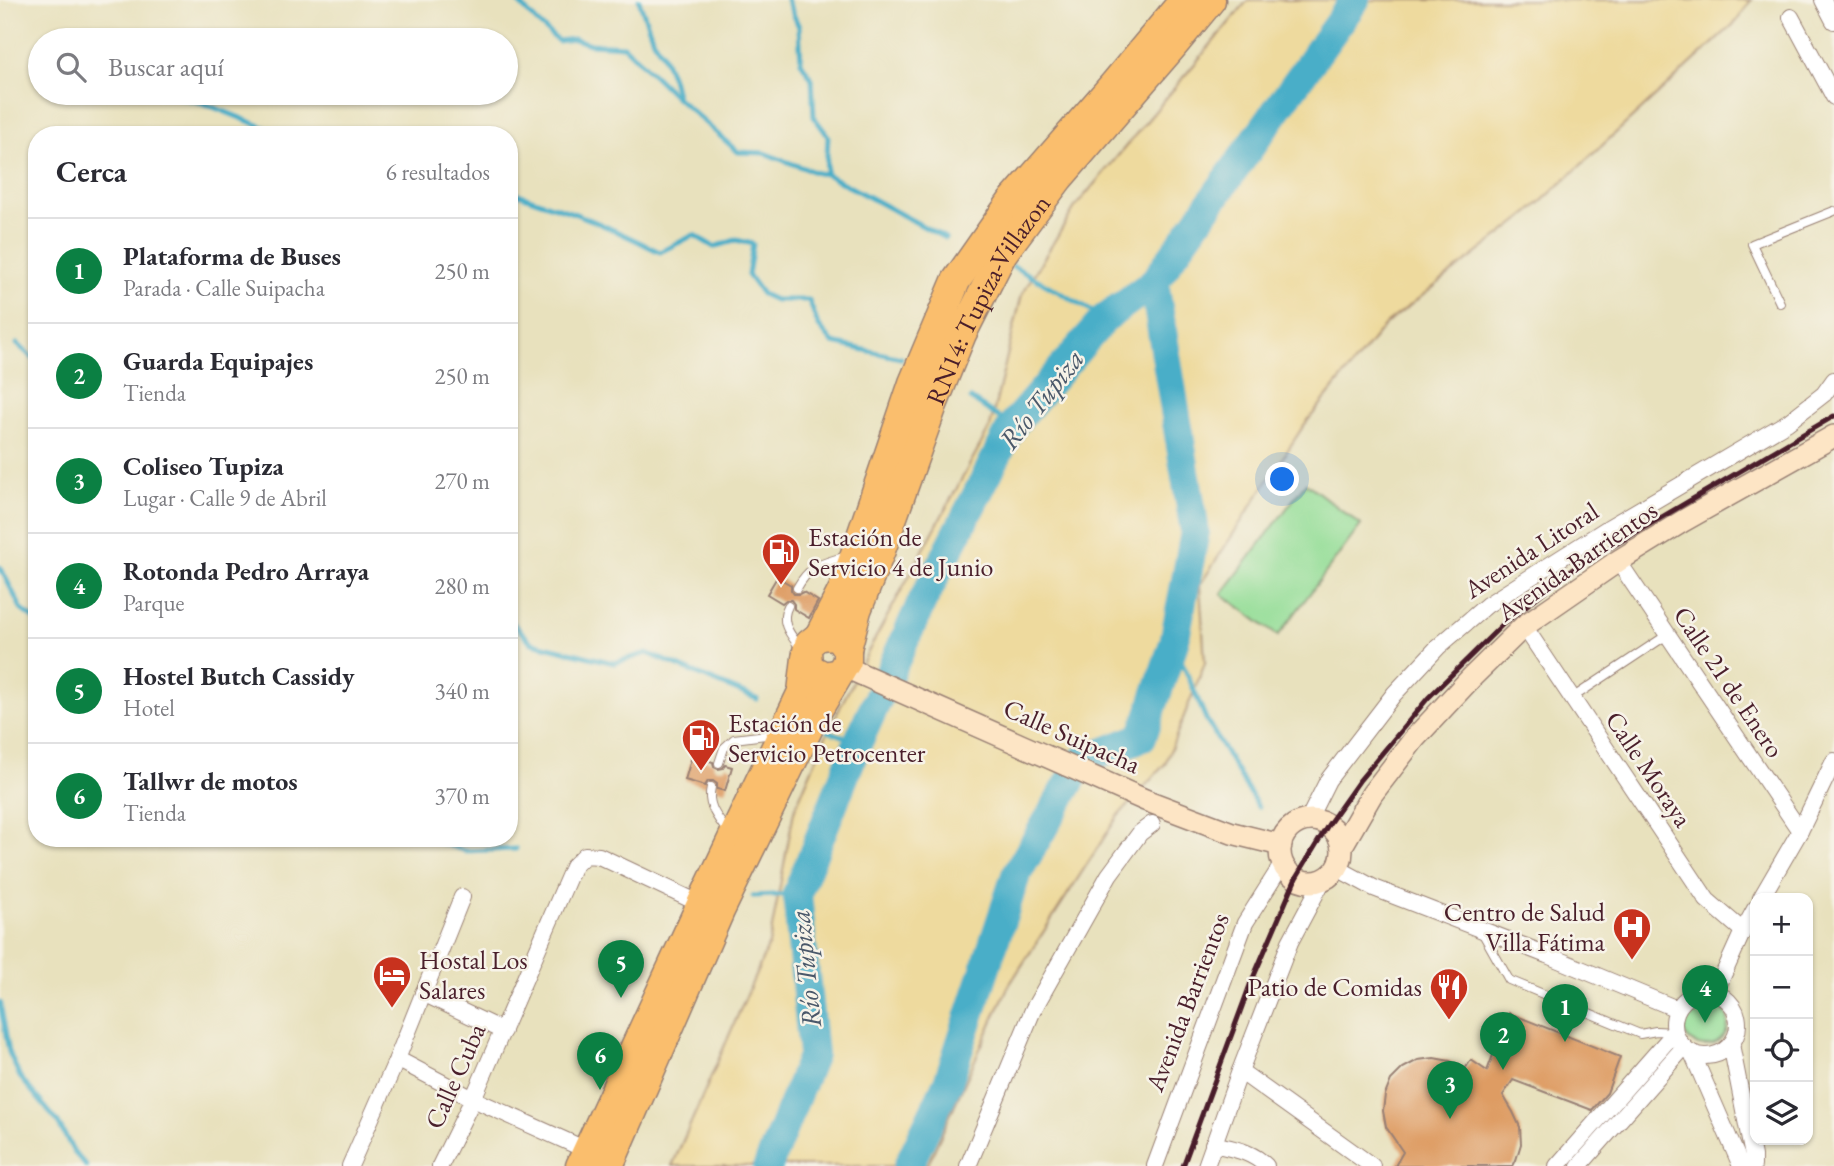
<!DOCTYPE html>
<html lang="es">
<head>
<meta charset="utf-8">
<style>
	:root { --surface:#fff; --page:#f7f7f7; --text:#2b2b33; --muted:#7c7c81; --line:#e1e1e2; --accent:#0b8043 }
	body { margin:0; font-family:"EB Garamond",serif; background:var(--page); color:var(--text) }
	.controls { position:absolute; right:21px; bottom:21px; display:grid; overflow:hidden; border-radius:14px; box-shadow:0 2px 5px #0004 }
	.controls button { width:63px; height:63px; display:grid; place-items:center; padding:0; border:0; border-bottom:2px solid var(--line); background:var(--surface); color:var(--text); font:35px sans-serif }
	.you { position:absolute; left:1283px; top:480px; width:24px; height:24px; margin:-18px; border:5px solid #fff; border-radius:50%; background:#1a73e8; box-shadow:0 0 0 10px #1a73e833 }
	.badge { display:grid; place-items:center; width:46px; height:46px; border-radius:50%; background:var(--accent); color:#fff; font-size:23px; font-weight:700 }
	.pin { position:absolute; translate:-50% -58px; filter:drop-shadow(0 2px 4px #0008) }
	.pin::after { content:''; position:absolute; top:37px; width:24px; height:21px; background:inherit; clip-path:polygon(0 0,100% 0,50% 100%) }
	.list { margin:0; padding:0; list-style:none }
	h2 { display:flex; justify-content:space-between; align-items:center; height:91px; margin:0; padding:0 28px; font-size:30px }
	h2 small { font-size:23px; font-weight:400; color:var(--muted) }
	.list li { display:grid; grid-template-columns:46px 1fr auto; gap:21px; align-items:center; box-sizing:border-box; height:105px; padding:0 28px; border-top:2px solid var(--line) }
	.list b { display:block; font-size:26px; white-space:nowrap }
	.list p { margin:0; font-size:23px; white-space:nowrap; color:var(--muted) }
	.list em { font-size:23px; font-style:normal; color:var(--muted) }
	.icon { flex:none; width:38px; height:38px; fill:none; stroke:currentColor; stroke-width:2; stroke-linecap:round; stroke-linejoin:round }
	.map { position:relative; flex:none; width:1834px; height:1166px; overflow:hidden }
	.search { position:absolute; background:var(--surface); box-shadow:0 2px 5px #0004; left:28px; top:28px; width:490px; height:77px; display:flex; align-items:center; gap:18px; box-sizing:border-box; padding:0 24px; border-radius:38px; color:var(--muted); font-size:26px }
	.panel { position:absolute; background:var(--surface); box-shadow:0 2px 5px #0004; left:28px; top:126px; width:490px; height:721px; border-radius:28px }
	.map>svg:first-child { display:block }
	.green { fill:#96de99; stroke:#707e62; stroke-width:2 }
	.sand { fill:#eeda9e; stroke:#9c7c64; stroke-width:2 }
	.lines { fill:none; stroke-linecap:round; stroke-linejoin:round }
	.stream { stroke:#49aec8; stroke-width:5 }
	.river { stroke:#49aec8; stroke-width:30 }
	.building { fill:#de9c64 }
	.lane-casing { stroke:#998074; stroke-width:10 }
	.street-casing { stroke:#998074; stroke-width:18 }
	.secondary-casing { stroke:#998074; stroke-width:24 }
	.highway-casing { stroke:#998074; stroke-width:31 }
	.lane { stroke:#fff; stroke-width:8 }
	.street { stroke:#fff; stroke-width:16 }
	.secondary { stroke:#fde5c5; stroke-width:21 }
	.highway { stroke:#fabe6d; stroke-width:28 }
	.rail { stroke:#4a1f2b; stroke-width:5 }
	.labels { text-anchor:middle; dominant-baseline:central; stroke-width:5; stroke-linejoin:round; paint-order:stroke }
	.street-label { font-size:26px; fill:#4a1f2b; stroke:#f7f3e8 }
	.poi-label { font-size:26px; fill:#4a1f2b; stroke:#f7f3e8; text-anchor:start }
	.water-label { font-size:28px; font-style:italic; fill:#4a586a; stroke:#f7f3e8 }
</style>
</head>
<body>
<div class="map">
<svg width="1834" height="1166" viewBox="0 0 1834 1166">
	<rect width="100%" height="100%" fill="#f7f3e8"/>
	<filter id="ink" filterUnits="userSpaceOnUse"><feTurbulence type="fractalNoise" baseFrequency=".0143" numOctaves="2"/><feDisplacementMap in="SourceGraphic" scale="14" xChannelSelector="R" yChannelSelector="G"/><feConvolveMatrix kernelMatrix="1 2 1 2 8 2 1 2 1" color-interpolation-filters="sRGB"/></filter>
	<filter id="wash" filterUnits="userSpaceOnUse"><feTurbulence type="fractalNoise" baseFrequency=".00686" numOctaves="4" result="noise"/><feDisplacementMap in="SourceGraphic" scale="28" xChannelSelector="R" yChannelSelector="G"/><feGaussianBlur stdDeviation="1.57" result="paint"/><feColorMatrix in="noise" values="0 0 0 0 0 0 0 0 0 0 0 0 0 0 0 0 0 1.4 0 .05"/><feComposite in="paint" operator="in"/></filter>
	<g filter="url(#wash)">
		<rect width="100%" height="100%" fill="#e8e1bd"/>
		<!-- green -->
		<g class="green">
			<polygon points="1306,483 1361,525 1278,636 1222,594"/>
			<circle cx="1705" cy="1023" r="23"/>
		</g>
		<!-- sand -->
		<polygon class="sand" points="1248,0 1751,0 1736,22 1530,212 1386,324 1304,425 1200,585 1205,663 1165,764 1118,816 1008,987 927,1166 672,1166 769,944 794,811 828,731 869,650 990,427 1022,294 1075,207"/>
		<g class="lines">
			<!-- stream -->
			<g class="stream">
				<polyline points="516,0 537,22 558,41 574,39 590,44 624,46 676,97 738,152 764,153 817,173 826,174 945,238"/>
				<polyline points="639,0 653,40 662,53 672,78 676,94"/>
				<polyline points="787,0 799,27 801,62 812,79 814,117 828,136 826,174"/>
				<polyline points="163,93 203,103 283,135"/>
				<path d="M509,190c26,12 51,17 77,28 25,10 49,22 74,34l34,-17 20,12 22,-7 17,4 -5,31 14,19 13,6h34l9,25 15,18 68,15"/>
				<polyline points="1013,266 1105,318"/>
				<polyline points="17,344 37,362"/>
				<polyline points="971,399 1012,426"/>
				<polyline points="0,567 22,610 37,621"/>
				<polyline points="509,619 532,643 614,663 647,653 757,699"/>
				<polyline points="1174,643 1206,719 1258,807"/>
				<polyline points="828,731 858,742"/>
				<polyline points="426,838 465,851 516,849"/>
				<polyline points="753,896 797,894"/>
				<polyline points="0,1003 9,1052 20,1077 57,1121 74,1152 86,1166"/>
			</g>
			<!-- river -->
			<g class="river">
				<polyline points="768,1166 813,1054 797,894 858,742 922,602 1012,426 1105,318 1154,282"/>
				<polyline points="908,1166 948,1082 1016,875 1082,761 1142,737 1174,643 1195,532 1154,282 1355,0"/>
			</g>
		</g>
		<g id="blocks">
			<!-- building -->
			<g class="building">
				<polygon points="777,577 791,585 791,590 794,594 799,594 803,592 818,601 809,618 794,609 794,604 791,600 786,600 782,603 767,594"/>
				<polygon points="692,756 713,762 714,767 718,769 723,768 725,765 732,767 725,791 717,789 717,784 713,781 708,781 705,786 685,780"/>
				<polygon points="1509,1013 1620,1057 1607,1093 1592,1110 1513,1080 1503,1095 1513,1112 1520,1127 1521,1144 1516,1160 1513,1166 1395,1166 1403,1152 1386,1127 1383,1111 1385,1095 1391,1080 1403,1068 1418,1060 1434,1058 1450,1061 1465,1069 1471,1060 1487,1071"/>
			</g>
		</g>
	</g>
	<g filter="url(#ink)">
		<use href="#blocks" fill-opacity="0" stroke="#998074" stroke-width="2"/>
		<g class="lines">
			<!-- lane casing -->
			<g class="lane-casing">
				<g id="lane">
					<polyline points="1780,303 1752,244 1834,211"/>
					<path d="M797,588c14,-25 26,-24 52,-33"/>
					<path d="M788,606c-9,17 3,29 13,43"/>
					<polyline points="1572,698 1667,635"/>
					<polyline points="719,763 724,748 734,739 774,734"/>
					<path d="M711,787c-5,20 8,32 18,47"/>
					<polyline points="1482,932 1509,980 1640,1034 1656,1031 1675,1032"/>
				</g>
			</g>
			<!-- street casing -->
			<g class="street-casing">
				<g id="street">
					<polyline points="1823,0 1834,21"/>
					<polyline points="1791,17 1834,97"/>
					<polyline points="1618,561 1800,831"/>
					<polyline points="1524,626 1707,900 1743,931"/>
					<polyline points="1308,820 1328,780 1394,694 1438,647 1487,605 1608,528 1788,422 1824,394 1834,380"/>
					<polyline points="1337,868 1374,888 1547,955 1677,1009"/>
					<polyline points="1761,898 1800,831 1834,761"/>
					<circle cx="1706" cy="1024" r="32"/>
					<polyline points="423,993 503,1031"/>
					<polyline points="1715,993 1743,931 1755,909"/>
					<polyline points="1731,1044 1753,1156 1753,1166"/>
					<polyline points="1692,1053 1741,1166"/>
					<polyline points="397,1059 473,1099 593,1153"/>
					<polyline points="1240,1071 1372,1166"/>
					<path d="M1213,1144c20,5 39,7 53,22"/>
					<polyline points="350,1166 397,1059 462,897"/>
					<polyline points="440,1166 473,1099 573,867 585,855 599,856 707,907"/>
					<polyline points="968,1166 1033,1010 1109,875 1140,833 1152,824"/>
					<polyline points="1155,1166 1245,923 1283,863"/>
					<polyline points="1206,1166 1240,1071 1290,942 1323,880"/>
					<polyline points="1557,1166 1675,1032"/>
					<polyline points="1579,1166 1684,1047"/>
				</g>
			</g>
			<!-- secondary casing -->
			<g class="secondary-casing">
				<g id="secondary">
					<polyline points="845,667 1145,800 1232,833 1281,845"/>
					<circle cx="1311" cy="851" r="31"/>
					<polyline points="1342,846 1372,794 1415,738 1472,677 1524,626 1618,561 1683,521 1834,436"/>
				</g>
			</g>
			<!-- highway casing -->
			<g class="highway-casing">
				<g id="highway">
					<polyline points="819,636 843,589 913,383 956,281 1012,201 1114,84 1184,0"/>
					<path id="s1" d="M847,649l10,-39 23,-57 53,-148 29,-71 41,-81 56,-75 114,-132 38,-46"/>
					<polyline points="580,1166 701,904 802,692 806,658"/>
					<polyline points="609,1166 720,911 816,713 847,661 847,649 839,638 833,635 819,636 809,644 807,651 808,664 813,670 825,676 839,673"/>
				</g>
			</g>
			<!-- lane -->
			<use href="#lane" class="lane"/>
			<!-- street -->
			<use href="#street" class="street"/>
			<!-- secondary -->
			<use href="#secondary" class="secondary"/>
			<!-- highway -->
			<use href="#highway" class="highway"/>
			<!-- rail -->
			<polyline class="rail" points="1183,1166 1250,985 1296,878 1328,825 1359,781 1428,698 1503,624 1570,571 1834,416"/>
		</g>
	</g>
	<!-- icons -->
	<defs>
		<g id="fuel-pin" transform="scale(2.0125)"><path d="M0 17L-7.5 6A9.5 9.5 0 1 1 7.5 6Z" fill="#c8321e" stroke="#f7f3e8"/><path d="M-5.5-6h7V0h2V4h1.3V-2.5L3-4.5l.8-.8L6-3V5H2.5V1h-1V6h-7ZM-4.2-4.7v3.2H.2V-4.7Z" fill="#fff"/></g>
		<g id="hospital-pin" transform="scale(2.0125)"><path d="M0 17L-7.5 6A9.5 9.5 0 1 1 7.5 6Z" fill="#c8321e" stroke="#f7f3e8"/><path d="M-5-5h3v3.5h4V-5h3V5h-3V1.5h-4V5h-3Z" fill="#fff"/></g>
		<g id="hotel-pin" transform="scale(2.0125)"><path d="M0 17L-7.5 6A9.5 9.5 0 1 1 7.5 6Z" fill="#c8321e" stroke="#f7f3e8"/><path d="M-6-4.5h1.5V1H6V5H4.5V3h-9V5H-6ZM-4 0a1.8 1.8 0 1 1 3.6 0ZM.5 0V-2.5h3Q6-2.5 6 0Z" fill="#fff"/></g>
		<g id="restaurant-pin" transform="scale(2.0125)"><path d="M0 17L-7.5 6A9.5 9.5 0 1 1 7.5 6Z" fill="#c8321e" stroke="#f7f3e8"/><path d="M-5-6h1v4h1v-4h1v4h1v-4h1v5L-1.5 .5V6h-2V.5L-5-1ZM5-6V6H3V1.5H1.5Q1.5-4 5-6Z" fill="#fff"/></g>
	</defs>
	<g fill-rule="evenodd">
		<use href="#fuel-pin" x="781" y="552"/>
		<use href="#fuel-pin" x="701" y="738"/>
		<use href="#hospital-pin" x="1632" y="927"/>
		<use href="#hotel-pin" x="392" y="975"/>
		<use href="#restaurant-pin" x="1449" y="987"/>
	</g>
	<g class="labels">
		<!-- street labels -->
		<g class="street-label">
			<text stroke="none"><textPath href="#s1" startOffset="378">RN14: Tupiza-Villazon</textPath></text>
			<text transform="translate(1531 550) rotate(-33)">Avenida Litoral</text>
			<text transform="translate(1577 561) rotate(-35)">Avenida Barrientos</text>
			<text transform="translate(1729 682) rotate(56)">Calle 21 de Enero</text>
			<text transform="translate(1072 736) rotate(24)">Calle Suipacha</text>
			<text transform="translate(1649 769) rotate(56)">Calle Moraya</text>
			<text transform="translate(1187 1002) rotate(-69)">Avenida Barrientos</text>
			<text transform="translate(455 1076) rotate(-66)">Calle Cuba</text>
		</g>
		<!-- poi labels -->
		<g class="poi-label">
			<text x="808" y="537">Estación de<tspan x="808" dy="30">Servicio 4 de Junio</tspan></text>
			<text x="728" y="723">Estación de<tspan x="728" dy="30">Servicio Petrocenter</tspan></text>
			<text x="1605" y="912" text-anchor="end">Centro de Salud<tspan x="1605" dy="30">Villa Fátima</tspan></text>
			<text x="419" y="960">Hostal Los<tspan x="419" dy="30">Salares</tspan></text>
			<text x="1422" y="987" text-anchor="end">Patio de Comidas</text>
		</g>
		<!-- water labels -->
		<g class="water-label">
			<text transform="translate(1041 399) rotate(-52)">Río Tupiza</text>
			<text transform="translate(805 969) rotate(-96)">Río Tupiza</text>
		</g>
	</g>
</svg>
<div class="controls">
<button>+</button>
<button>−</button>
<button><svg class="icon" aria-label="locate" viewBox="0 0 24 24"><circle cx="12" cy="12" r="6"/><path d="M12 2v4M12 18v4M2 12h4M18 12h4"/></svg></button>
<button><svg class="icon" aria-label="layers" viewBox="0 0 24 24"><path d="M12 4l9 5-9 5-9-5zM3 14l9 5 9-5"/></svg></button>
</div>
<div class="you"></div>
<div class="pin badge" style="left:1565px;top:1042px">1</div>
<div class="pin badge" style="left:1503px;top:1070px">2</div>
<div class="pin badge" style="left:1450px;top:1119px">3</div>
<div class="pin badge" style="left:1705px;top:1023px">4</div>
<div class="pin badge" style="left:621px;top:998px">5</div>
<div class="pin badge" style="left:600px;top:1090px">6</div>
<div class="search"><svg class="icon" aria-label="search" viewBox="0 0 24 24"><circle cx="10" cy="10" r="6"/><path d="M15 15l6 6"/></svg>Buscar aquí</div>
<section class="panel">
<h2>Cerca<small>6 resultados</small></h2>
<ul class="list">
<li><span class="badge">1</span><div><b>Plataforma de Buses</b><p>Parada · Calle Suipacha</p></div><em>250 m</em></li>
<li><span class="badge">2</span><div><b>Guarda Equipajes</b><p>Tienda</p></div><em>250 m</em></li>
<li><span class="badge">3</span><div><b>Coliseo Tupiza</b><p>Lugar · Calle 9 de Abril</p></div><em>270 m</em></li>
<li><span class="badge">4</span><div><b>Rotonda Pedro Arraya</b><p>Parque</p></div><em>280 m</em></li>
<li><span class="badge">5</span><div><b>Hostel Butch Cassidy</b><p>Hotel</p></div><em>340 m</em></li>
<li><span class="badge">6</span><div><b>Tallwr de motos</b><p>Tienda</p></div><em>370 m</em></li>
</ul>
</section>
</div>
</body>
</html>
